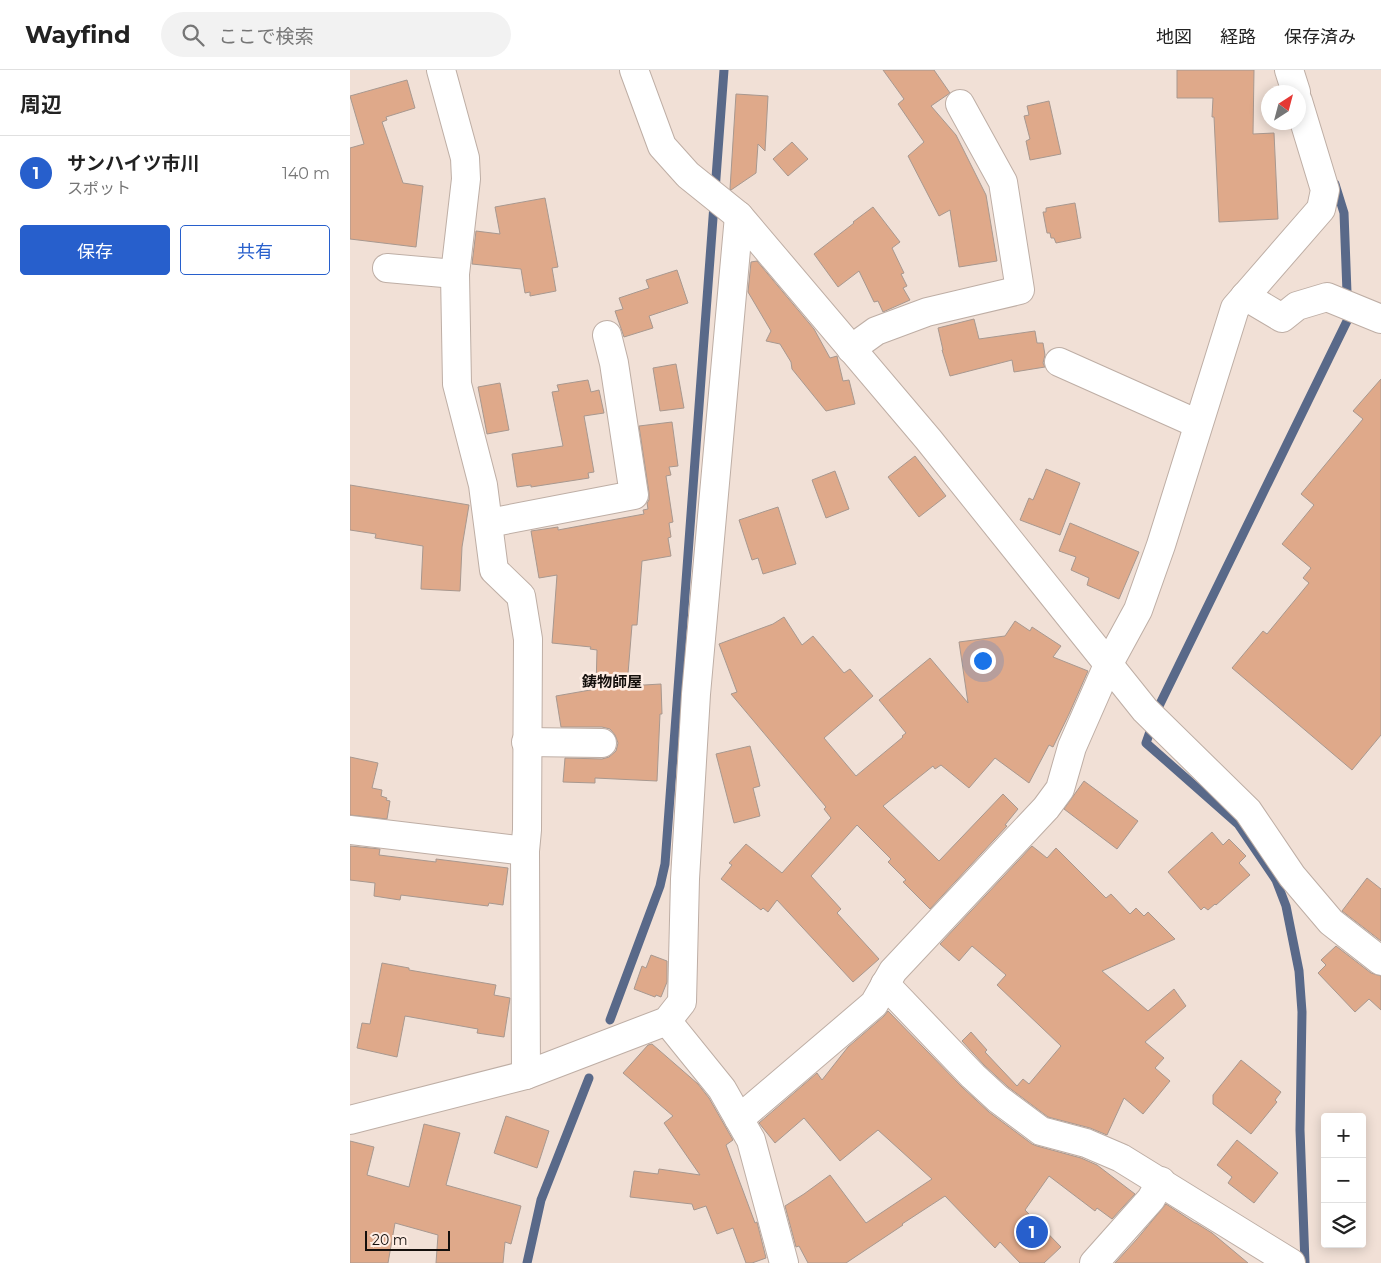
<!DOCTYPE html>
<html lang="ja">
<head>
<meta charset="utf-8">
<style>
	:root { --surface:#fff; --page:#f2f2f2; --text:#222; --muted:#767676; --line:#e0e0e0; --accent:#275fcc }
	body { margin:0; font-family:Montserrat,"Noto Sans JP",sans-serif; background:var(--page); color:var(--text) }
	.controls { position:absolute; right:15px; bottom:15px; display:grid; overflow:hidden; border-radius:5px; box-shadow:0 2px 12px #0003 }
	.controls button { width:45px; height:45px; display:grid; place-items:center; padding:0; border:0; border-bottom:1px solid var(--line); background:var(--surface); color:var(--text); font:25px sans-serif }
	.compass { position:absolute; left:911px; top:15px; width:45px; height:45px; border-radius:50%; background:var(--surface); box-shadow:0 2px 12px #0003; rotate:36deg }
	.scale { position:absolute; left:15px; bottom:12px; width:85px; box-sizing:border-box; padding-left:5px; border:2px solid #140f0c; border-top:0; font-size:14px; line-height:18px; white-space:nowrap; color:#140f0c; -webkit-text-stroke:4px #feede4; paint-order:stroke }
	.you { position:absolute; left:632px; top:590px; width:18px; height:18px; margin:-12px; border:4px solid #fff; border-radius:50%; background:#1a73e8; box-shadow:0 0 0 8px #1a73e833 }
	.badge { display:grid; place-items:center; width:32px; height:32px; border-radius:50%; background:var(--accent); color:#fff; font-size:16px; font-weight:700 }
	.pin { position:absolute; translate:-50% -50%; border:2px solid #fff; box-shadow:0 1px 5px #0006 }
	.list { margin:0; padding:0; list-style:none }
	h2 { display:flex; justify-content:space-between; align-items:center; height:65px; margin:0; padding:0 20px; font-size:21px }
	h2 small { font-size:16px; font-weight:400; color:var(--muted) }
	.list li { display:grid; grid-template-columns:32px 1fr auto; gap:15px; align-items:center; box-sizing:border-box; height:75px; padding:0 20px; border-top:1px solid var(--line) }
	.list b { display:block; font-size:19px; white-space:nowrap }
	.list p { margin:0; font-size:16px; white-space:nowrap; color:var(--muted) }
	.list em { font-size:16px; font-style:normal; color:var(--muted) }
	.actions { display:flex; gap:10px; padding:15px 20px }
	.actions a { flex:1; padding:11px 0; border:1px solid var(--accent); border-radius:5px; text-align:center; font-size:18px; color:var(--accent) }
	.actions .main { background:var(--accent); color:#fff }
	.icon { flex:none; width:28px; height:28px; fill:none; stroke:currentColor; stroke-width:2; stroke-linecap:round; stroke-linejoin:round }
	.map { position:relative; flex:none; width:1031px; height:1193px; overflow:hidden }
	header { display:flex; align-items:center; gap:30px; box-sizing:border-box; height:70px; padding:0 25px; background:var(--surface); border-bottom:1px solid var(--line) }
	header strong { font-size:24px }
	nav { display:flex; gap:28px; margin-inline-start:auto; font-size:18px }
	.search { width:350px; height:45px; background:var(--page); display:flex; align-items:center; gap:12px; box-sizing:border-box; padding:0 18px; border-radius:28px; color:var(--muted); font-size:19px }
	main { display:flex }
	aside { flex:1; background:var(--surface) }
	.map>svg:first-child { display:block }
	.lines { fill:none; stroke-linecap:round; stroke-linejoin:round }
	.stream { stroke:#596989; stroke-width:9 }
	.building { fill:#dfa98a; stroke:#a8988f }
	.minor-casing { stroke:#beaea5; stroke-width:30 }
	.minor { stroke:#fff; stroke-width:28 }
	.labels { text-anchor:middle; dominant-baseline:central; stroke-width:5; stroke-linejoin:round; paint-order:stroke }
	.quarter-label { font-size:15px; font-weight:bold; fill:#140f0c; stroke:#feede4 }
</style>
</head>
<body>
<header>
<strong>Wayfind</strong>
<div class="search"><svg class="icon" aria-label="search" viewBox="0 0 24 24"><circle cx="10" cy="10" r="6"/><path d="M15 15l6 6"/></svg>ここで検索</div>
<nav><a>地図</a><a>経路</a><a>保存済み</a></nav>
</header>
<main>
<aside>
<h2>周辺<small></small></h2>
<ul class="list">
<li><span class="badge">1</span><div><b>サンハイツ市川</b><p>スポット</p></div><em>140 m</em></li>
</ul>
<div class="actions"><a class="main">保存</a><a>共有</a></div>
</aside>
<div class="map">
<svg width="1031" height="1193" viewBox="0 0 1031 1193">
	<rect width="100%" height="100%" fill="#f1e0d6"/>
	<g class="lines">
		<!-- stream -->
		<g class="stream">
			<polyline points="260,950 310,816 315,794 374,0"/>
			<polyline points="177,1193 191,1130 239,1008"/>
			<polyline points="955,1193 950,1060 952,942 949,901 936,836 926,810 888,754 796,673 809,636 998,249 994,143 985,114"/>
		</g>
	</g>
	<!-- building -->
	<g class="building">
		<polygon points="533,0 584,0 600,23 581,36 606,65 636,125 647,191 609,197 600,140 589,146 558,86 574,72 548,34 554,29"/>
		<polygon points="827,0 904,0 903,64 924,63 928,149 869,152 864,47 862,47 863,28 827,28"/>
		<polygon points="57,10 65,38 36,47 37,50 32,52 53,113 73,116 66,177 0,169 0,78 14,74 0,26"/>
		<polygon points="386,24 418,26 415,81 408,74 406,103 381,120 380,119"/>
		<polygon points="699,31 711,84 680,90 676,71 680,69 674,46 679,45 677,36"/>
		<polygon points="442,72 458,89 438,106 423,89"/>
		<polygon points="195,128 208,197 202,198 206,221 180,226 180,222 175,223 171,199 122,194 126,161 150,164 145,137"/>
		<polygon points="725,133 731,168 706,173 704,168 701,168 700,163 697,163 693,142 696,142 696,138"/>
		<polygon points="523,137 550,172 542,178 554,203 551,204 557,216 553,218 560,230 533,242 528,231 524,232 509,201 488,217 464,184 504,153 503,152"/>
		<polygon points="407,191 464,259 480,288 487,286 493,311 499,310 505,334 476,341 442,299 441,292 430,274 416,271 421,261 398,222 401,192"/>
		<polygon points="327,200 338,233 299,246 303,258 274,267 265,241 273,239 269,228 299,218 296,210"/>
		<polygon points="624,249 629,269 685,261 687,273 693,273 695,285 693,293 695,297 664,302 662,290 600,306 592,280 593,280 588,258"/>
		<polygon points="326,294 334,338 310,341 303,298"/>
		<polygon points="1031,309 1031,665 1002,700 882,598 913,561 917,564 959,513 953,508 961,498 932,474 964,435 951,424 1013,349 1003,341"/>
		<polygon points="238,310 241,322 249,320 254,343 234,346 244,402 238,403 239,408 181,417 181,415 167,417 162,384 213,376 202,322 209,321 207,315"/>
		<polygon points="150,313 159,360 137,364 128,317"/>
		<polygon points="322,352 328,396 319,397 321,405 316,406 323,452 319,453 321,467 318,468 321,486 292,491 287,555 282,555 277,616 311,614 312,644 310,644 307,711 245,708 245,713 213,712 215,688 252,689 259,687 266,681 268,673 265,665 260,659 252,657 211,657 206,626 246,619 247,580 240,579 241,577 202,573 207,505 189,508 181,461 208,457 208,460 294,444 293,440 298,439 297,433 299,430 299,423 289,356"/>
		<polygon points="565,386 596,426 569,447 538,407"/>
		<polygon points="696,399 730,413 710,465 670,450 679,428 683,430"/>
		<polygon points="485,401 499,439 476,448 462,410"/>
		<polygon points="0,415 119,435 112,477 110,521 71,519 73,476 25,468 26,464 0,460"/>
		<polygon points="428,437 446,494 413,504 408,488 402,490 389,450"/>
		<polygon points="720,453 789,482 769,529 737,515 739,508 721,500 726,487 709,481"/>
		<polygon points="434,547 452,575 463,566 494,603 500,599 523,626 474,668 506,706 553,667 552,666 556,663 529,630 580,588 618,633 609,572 655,566 665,551 680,561 682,557 711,576 703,587 738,601 719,644 703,677 699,675 679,713 645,688 619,718 591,695 585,699 583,696 533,736 589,791 653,724 668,739 655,755 657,756 580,839 553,812 556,810 538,792 541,789 507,755 461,806 491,839 487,843 529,889 503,912 427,830 418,842 413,838 411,840 371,809 382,795 379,793 396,774 432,803 481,748 474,739 476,737 381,624 387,622 369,574 423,554"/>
		<polygon points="400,676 410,716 403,718 410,746 384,753 366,684"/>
		<polygon points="0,687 28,693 22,718 32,720 31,726 37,728 36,730 40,731 37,749 0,745"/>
		<polygon points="734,711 788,751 767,779 714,739"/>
		<polygon points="862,762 873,775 879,769 896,786 889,793 900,805 866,835 865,834 858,840 854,837 851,840 818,802"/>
		<polygon points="0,776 30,779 29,785 86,792 86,789 158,798 153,835 139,833 138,836 51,825 50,830 24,826 25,813 0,810"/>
		<polygon points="682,776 697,788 706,778 756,828 761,824 780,844 786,838 794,846 798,842 825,869 752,901 798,941 824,919 836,936 795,972 814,988 805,998 820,1011 793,1044 774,1028 757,1065 740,1058 698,1047 658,1017 634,995 612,971 621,962 637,980 635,982 667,1016 673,1009 679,1014 711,976 647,915 656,905 622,876 609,891 590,874"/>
		<polygon points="1017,808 1031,819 1031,871 992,841"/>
		<polygon points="986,876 1021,903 1031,906 1031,940 1019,929 1005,942 968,903 976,895 971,890"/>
		<polygon points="301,885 317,891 317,912 311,927 306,925 305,927 284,919 292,896 296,898"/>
		<polygon points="32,893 59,898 59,900 146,915 144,925 160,928 154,967 127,963 128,959 55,946 47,987 7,978 12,953 20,954"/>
		<polygon points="538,941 612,1017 639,1042 682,1074 687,1076 731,1088 747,1095 785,1124 762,1149 747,1138 745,1141 699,1106 675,1140 711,1177 694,1193 670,1193 650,1172 645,1178 595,1126 552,1154 553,1155 496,1193 458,1193 449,1176 446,1177 435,1136 454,1124 480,1105 516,1153 582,1109 528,1060 490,1091 454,1048 425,1073 409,1053 467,1003 472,1010 498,977 534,946"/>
		<polygon points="302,974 348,1014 359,1028 383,1070 376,1075 405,1153 407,1152 416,1188 402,1193 396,1193 383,1158 367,1164 356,1136 344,1140 342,1134 280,1127 284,1101 308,1104 309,1099 350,1105 314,1053 323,1046 273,1003 298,975"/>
		<polygon points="891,990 931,1022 925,1030 927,1032 901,1064 863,1034 863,1025"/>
		<polygon points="156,1046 199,1061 187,1098 144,1083"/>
		<polygon points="74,1054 110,1063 96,1115 171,1136 161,1174 155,1172 153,1193 86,1193 88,1165 45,1153 38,1193 0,1193 0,1071 24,1077 17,1105 59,1117"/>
		<polygon points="887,1070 928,1103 904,1133 878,1113 882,1107 867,1095"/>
		<polygon points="816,1134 845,1153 846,1153 862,1163 898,1193 765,1193 787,1169"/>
	</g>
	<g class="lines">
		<!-- minor casing -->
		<g class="minor-casing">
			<g id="minor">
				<polyline points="91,0 115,88 116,109 105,204 107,314 133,415 144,500 171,526 178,569 177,760 175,781 176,1005"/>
				<polyline points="284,0 312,76 338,105 389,146 578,369 795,640 898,741 942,806 981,852 1031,891"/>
				<polyline points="939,0 946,22"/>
				<polyline points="37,198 105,204"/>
				<polyline points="895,226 932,248 947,236 977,227 1031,249"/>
				<polyline points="501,279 526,261 577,242 670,220 653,112 610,34"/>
				<polyline points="709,292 848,354"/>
				<polyline points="139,453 284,425 264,293 257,265"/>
				<polyline points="176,672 252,673"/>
				<polyline points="0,760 175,781"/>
				<polyline points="535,914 623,1006 648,1029 691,1061 736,1073 771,1088 941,1193"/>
				<polyline points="317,951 372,1019 401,1070 434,1193"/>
				<polyline points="389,1049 524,934 543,901 696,738 710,719 722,677 758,595 788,540 811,475 885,238 971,139 975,120 948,31"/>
				<polyline points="0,1050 176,1005 317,951 332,932 335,809 346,624 389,146"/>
				<polyline points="744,1193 801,1129 811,1111"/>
			</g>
		</g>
		<!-- minor -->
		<use href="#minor" class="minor"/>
	</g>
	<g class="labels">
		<!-- quarter labels -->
		<g class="quarter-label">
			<text x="262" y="611">鋳物師屋</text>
		</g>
	</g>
</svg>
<div class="controls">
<button>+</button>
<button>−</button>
<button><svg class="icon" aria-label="layers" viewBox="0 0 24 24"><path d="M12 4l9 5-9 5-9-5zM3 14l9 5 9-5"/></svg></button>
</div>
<svg class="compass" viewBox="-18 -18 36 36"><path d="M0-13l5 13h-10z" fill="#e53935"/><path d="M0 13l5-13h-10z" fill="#767676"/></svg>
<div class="scale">20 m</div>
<div class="you"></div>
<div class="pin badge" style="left:682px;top:1162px">1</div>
</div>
</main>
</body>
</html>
